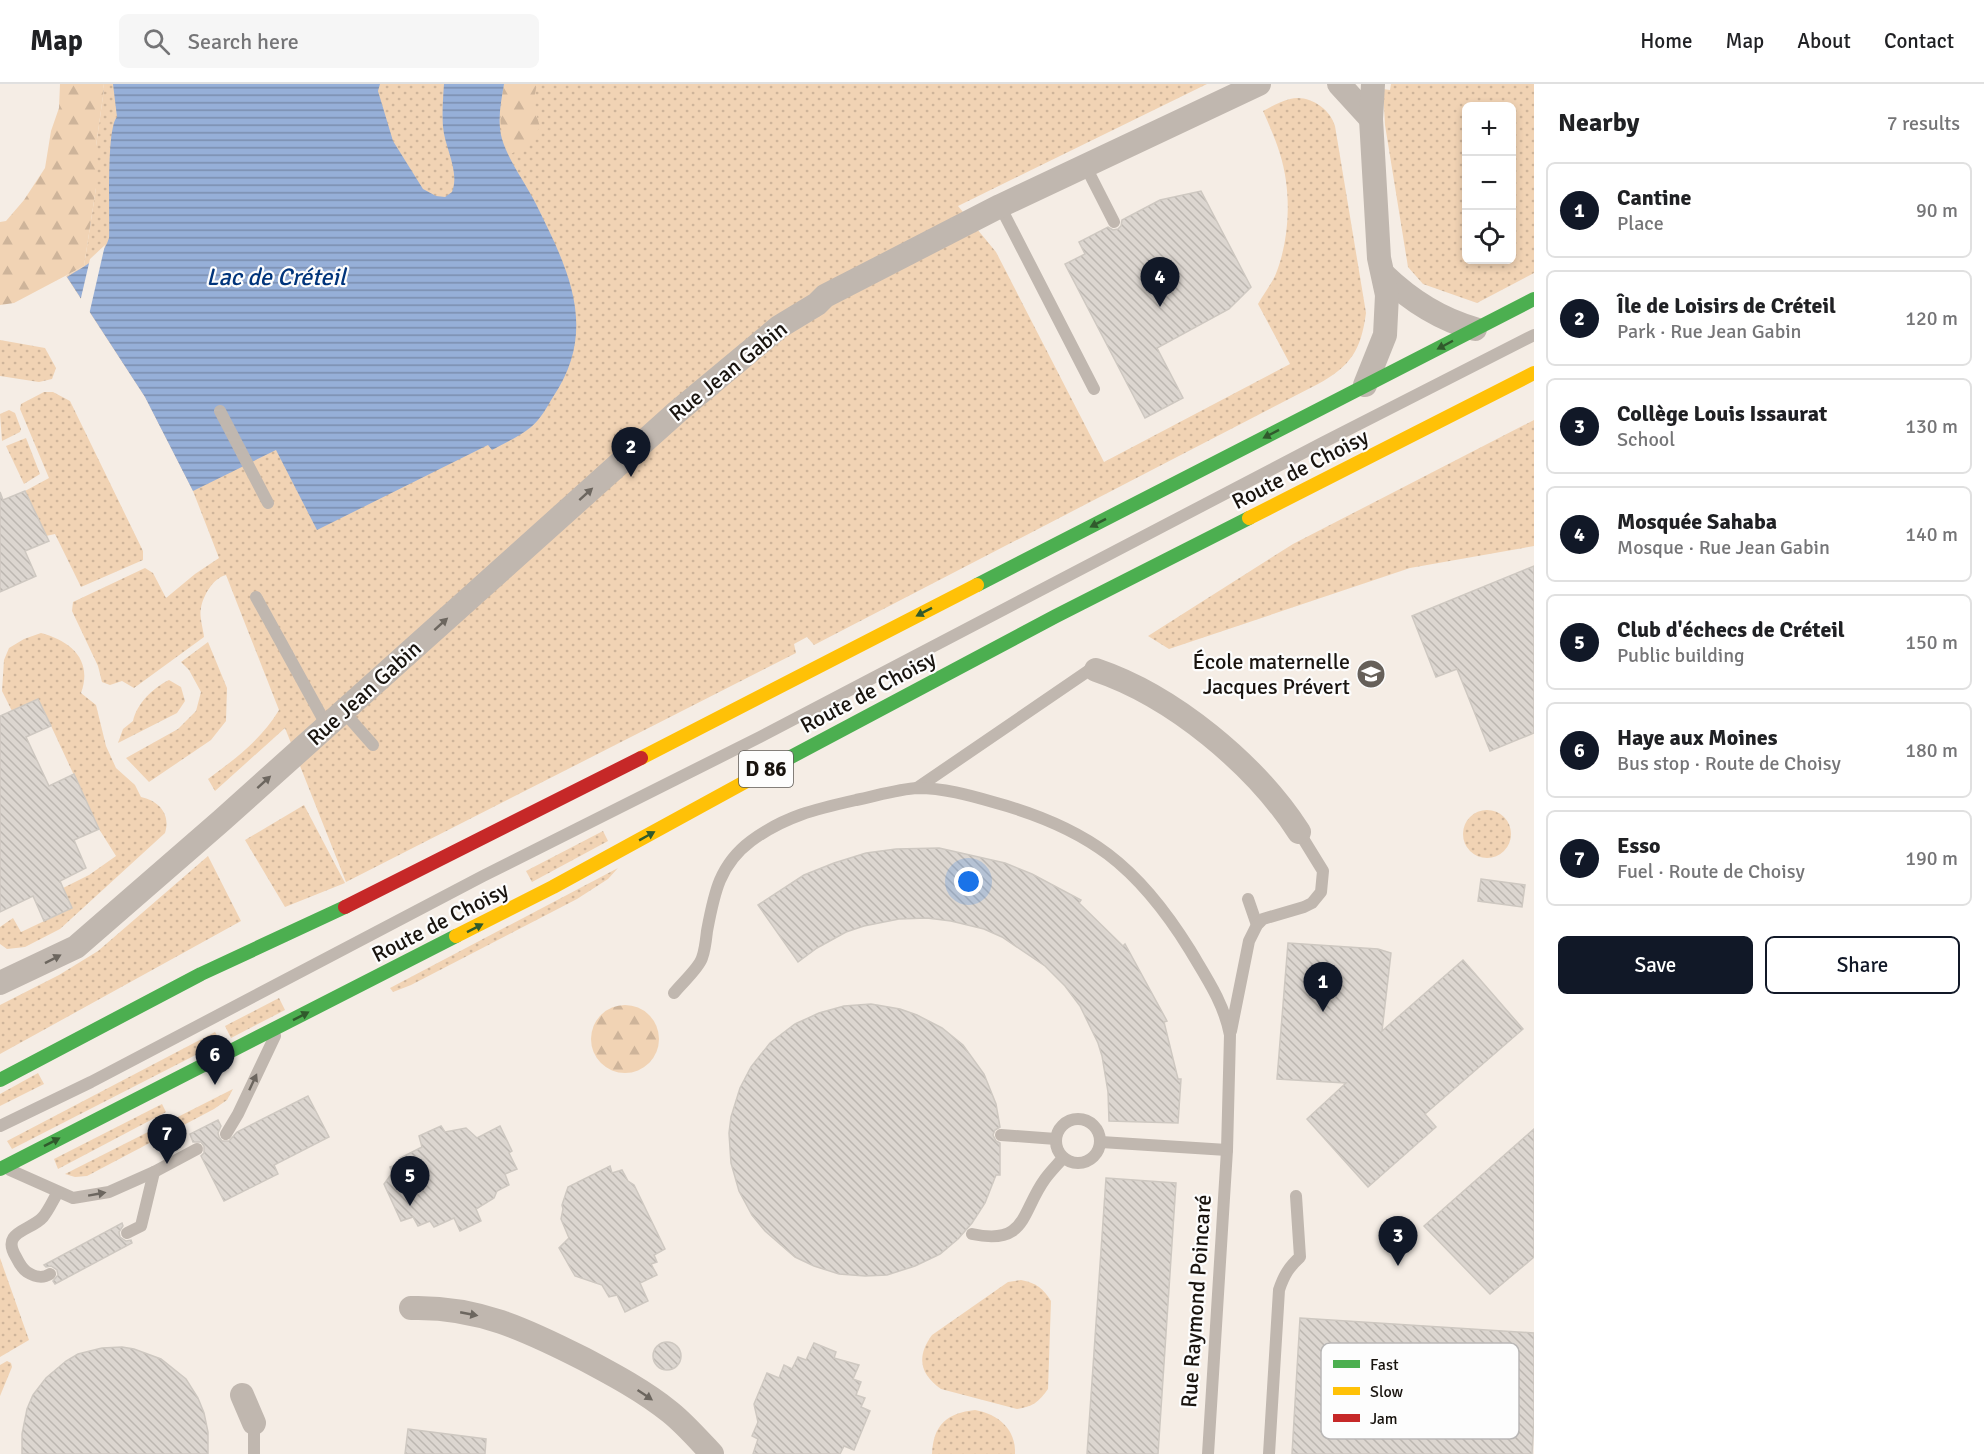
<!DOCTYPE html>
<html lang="en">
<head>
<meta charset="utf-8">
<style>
	:root { --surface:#fff; --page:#f6f6f6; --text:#202124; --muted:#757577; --line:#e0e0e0; --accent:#111827 }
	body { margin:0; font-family:Signika,sans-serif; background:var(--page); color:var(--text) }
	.controls { position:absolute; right:18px; top:18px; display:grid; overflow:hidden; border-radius:9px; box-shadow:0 3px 9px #0003 }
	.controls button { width:54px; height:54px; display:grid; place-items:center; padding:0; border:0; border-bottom:2px solid var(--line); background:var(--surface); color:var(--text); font:30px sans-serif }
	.you { position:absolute; left:969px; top:798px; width:21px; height:21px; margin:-15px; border:4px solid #fff; border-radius:50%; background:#1a73e8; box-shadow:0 0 0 9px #1a73e833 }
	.badge { display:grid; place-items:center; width:39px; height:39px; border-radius:50%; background:var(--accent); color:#fff; font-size:20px; font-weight:700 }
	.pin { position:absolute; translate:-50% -50px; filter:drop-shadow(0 2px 3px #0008) }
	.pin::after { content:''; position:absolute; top:32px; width:21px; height:18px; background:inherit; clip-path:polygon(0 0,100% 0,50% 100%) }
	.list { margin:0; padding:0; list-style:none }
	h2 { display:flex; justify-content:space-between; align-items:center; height:78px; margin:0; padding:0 24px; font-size:26px }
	h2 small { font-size:20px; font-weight:400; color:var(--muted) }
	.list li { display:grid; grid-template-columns:39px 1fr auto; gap:18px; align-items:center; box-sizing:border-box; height:96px; margin:0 12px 12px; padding:0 12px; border:2px solid var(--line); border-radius:9px }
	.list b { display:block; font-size:22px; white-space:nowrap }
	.list p { margin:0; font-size:20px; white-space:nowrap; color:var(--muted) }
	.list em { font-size:20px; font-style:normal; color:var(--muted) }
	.actions { display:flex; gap:12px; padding:18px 24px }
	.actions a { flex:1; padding:14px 0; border:2px solid var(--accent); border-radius:9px; text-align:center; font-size:21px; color:var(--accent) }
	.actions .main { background:var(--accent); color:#fff }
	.icon { flex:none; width:33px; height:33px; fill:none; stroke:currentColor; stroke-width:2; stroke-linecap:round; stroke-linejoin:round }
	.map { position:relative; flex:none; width:1534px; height:1370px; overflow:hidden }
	header { display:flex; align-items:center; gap:36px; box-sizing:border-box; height:84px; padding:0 30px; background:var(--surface); border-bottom:2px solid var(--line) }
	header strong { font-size:28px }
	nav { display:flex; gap:33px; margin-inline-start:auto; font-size:21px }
	.search { width:420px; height:54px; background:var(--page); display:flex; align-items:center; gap:15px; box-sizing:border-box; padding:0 21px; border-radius:9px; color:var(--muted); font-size:22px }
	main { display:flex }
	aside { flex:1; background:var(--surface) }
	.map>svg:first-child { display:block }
	.grass { fill:url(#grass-dots); fill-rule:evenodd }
	.forest { fill:url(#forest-firs) }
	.water { fill:url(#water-rules) }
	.pier { fill:#f5ede5 }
	.building { fill:url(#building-back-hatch); stroke:#cec8c1; stroke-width:1.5 }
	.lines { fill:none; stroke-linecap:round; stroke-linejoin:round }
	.lane { stroke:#c0b7af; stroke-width:12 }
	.street { stroke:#c0b7af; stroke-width:24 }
	.fast { stroke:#4caf50; stroke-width:14 }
	.slow { stroke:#ffc107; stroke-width:14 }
	.jam { stroke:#c62828; stroke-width:14 }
	.oneway { fill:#305a2c }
	.oneway2 { fill:#6c665f }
	.labels { text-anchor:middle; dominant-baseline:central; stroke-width:4.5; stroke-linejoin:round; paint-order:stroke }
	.shield { fill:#fdfdfd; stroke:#5d5a56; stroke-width:1.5 }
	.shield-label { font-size:21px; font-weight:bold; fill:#19140f }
	.street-label { font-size:22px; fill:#19140f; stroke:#fdfdfd }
	.poi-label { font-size:22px; fill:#19140f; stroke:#fdfdfd; text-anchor:end }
	.water-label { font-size:24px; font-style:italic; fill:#00347b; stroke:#fdfdfd }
	.key { fill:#fdfdfd; stroke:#b9b7b6; stroke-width:1.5 }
	.key-label { font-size:16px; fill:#19140f }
</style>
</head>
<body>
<header>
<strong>Map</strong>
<div class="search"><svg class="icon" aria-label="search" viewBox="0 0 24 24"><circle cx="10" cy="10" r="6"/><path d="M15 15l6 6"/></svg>Search here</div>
<nav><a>Home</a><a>Map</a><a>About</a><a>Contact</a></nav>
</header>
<main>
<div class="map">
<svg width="1534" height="1370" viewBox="0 0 1534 1370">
	<defs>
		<pattern id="grass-dots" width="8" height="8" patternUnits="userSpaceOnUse" patternTransform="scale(1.5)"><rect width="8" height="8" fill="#f1d3b4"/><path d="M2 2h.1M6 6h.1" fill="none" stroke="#ceb49a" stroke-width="1.8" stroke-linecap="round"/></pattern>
		<pattern id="forest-firs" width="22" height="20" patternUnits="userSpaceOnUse" patternTransform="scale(1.5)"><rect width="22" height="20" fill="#f1d3b4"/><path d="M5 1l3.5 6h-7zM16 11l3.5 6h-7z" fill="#ceb49a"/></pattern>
		<pattern id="water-rules" width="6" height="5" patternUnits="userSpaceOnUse" patternTransform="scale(1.5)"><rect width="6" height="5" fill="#96afd8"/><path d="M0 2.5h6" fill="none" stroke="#7a8dae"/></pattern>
		<pattern id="building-back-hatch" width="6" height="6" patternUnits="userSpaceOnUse" patternTransform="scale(1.5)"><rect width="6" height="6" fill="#dcd6d0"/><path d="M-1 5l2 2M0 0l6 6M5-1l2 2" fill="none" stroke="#bcb7b1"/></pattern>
	</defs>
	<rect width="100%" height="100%" fill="#f5ede5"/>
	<!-- grass -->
	<g class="grass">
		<path d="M103,0h1104l-249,122 38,46 108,210 186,-98 -32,-60c5,-9 12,-18 17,-28 15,-36 17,-84 5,-122 -4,-14 -11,-29 -17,-43 8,-4 18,-10 27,-12 18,-5 40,9 45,27l31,187c-5,37 -15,53 -48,71l-504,261 -7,-8 -13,7 2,9 -450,229 -61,-154 -70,63 -7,-12c27,-20 53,-39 71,-69l-53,-135c-13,3 -23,21 -25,33 -2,8 2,20 3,29l-70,51 -12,-7 -12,4 -8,-3 -4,-16 -26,-55 1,-9 72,-34 8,5 13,25 29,-24 24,-16 -26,-67 -48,-94 -79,-121 18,-10 12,-78v-42l8,-57z"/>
		<path d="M1391,0h143v189l-57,30 -54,-19 -15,-17 -23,-142 -2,-36 7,1zM1466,22h46v154h-46z"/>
		<polygon points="0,256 45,264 56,284 52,295 39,298 0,292"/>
		<polygon points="44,308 53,308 70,317 143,467 143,476 81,503 55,450 46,452 25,407 49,394 20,325 21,320"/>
		<polygon points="9,326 15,329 21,345 20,348 2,357 0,330"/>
		<polygon points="1534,336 1534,462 1410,484 1169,565 1148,552 1293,460"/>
		<polygon points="26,354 40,390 24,400 6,362"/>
		<path d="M41,549c30,8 52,27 40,60l15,12 10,41 10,22 19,17 6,12c18,4 30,17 24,36l-105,96 -35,18 -18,2 -7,-5v-17l13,-9 8,14 51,-24 -9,-20 26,-13 27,-19 -17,-27 -60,-129 -27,11 -10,-20 2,-31 5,-12 15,-9z"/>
		<polygon points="208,558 227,604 226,637 211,656 149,698 126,674 178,645 196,627 201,608 189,586 181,578"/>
		<path d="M169,596l12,7 4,14 -8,12 -59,30 5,-14 10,-8c4,-18 20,-33 36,-41z"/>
		<polygon points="304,721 345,799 285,823 245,756"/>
		<circle cx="1487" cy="750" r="24"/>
		<polygon points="603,747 608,757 532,798 526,787"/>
		<polygon points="208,772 241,837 0,970 0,921 59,891 98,867"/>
		<polygon points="618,784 608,795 577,815 411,901 393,908 390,904"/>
		<polygon points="279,914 285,926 231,954 225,942"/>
		<polygon points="215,948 221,958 12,1065 7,1057"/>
		<polygon points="38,989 44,1000 0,1022 0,1010"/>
		<polygon points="233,1005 227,1016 214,1025 87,1092 75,1093 65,1090"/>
		<polygon points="162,1020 166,1028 58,1085 54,1075"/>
		<polygon points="0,1174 29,1256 0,1273"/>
		<path d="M1021,1196c15,3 22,8 30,21l-3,88c-9,13 -16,18 -31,20l-76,-20c-21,-15 -25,-32 -9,-54l76,-53z"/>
		<polygon points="7,1277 11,1279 12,1283 0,1312 0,1281"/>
		<path d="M975,1326c23,4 41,19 40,44h-83c1,-29 15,-41 43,-44z"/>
	</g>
	<!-- forest -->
	<g class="forest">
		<polygon points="60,0 103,0 104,5 96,62 96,104 84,182 14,219 0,221 0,138 6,137 24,116 45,84 51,47 59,24"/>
		<path d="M504,0h33l-4,19 7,24 -11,17 -20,11c-12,-27 -9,-42 -5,-71z"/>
		<circle cx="625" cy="955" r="34"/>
	</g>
	<!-- water -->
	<path class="water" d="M113,0h267l-2,7 15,50 30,48 13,7 9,1 7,-5c8,-21 -7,-43 -9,-65 -1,-14 0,-29 1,-43h60c-3,18 -7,37 -2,55 7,23 23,43 34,65 32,65 63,125 17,193 -6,10 -13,23 -22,30 -11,9 -26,16 -39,23l-4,-5 -171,85 -41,-80 -83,41 -48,-94 -78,-120c17,-11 36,-19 42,-39 1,-21 -3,-110 8,-121z"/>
	<!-- pier -->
	<polygon class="pier" points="105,161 89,231 80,218 90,175"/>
	<!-- building -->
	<g class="building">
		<polygon points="1201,107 1251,203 1229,225 1157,264 1183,314 1145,334 1065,180 1085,170 1079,158 1108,143 1113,146 1118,145 1121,142 1122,136 1160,116"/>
		<polygon points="25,407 49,457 25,467 36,492 0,508 0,408 3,416"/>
		<polygon points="1534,482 1534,649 1490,667 1457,585 1436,593 1412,532"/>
		<polygon points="38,615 51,642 26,653 49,702 74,690 99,745 74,756 86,784 60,797 72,824 44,837 33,812 0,828 0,632"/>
		<polygon points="939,764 1005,779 1032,790 1081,816 1079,819 1123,862 1125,860 1167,937 1164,938 1178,995 1181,995 1178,1039 1109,1037 1108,1008 1102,972 1098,959 1080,922 1065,902 1045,882 1002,853 984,845 951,837 927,834 899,835 864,842 846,848 817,864 798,878 758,821 804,791 834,779 866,769 896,765"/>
		<polygon points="1481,795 1525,801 1522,823 1478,817"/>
		<polygon points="1288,859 1378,865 1391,869 1382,947 1463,876 1523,945 1425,1030 1436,1043 1368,1103 1307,1035 1346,999 1277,995"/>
		<polygon points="871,920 900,925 917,931 942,944 963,961 984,990 996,1020 1000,1043 995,1046 993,1051 996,1057 1000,1059 1000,1091 996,1091 985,1119 972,1139 958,1155 940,1170 915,1182 887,1191 865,1192 839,1190 814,1182 795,1173 765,1147 752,1131 739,1107 731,1079 729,1049 731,1033 740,1004 751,983 770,959 795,940 819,929 844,922"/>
		<polygon points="308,1012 329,1053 274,1081 278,1090 224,1117 201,1072 204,1069 204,1062 201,1058 193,1058 190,1050 218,1036 221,1042 218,1049 219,1053 222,1057 229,1057 237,1048"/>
		<polygon points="441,1042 445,1048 466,1044 477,1054 500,1042 512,1067 509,1069 517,1085 505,1090 509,1101 497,1107 494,1114 476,1125 481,1137 460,1147 454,1134 434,1143 430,1137 418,1142 413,1133 401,1137 384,1100 392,1089 390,1083 402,1079 400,1074 422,1063 419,1052"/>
		<polygon points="1534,1045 1534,1173 1490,1210 1424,1142"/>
		<polygon points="610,1082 612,1089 622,1086 628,1097 634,1101 665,1165 654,1171 657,1178 651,1180 657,1191 640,1199 648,1217 625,1228 617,1211 609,1213 602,1201 575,1192 559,1164 569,1154 561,1135 563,1125 562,1121 568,1103"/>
		<polygon points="1106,1094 1176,1099 1158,1370 1087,1370"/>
		<polygon points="122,1139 123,1142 119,1148 120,1153 126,1157 131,1156 132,1159 55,1200 53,1197 58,1191 57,1186 51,1182 46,1183 44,1181"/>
		<polygon points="1300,1234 1534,1249 1534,1336 1532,1370 1292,1370"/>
		<circle cx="667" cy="1272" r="14"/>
		<polygon points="814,1259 836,1268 834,1274 859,1281 853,1295 861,1298 856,1311 865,1314 861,1323 870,1327 854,1366 844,1362 840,1370 753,1370 758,1355 752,1352 758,1338 754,1320 767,1289 779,1294 784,1281 792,1285 798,1273 806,1276"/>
		<polygon points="122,1263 134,1265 161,1275 186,1295 198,1314 204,1329 208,1348 208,1370 22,1370 22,1350 27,1325 33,1311 46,1294 66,1277 78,1270 102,1264"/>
		<polygon points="408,1345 486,1355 485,1370 405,1370"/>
	</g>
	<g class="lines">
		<!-- lane -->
		<g class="lane">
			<polyline points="1086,83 1114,138"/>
			<polyline points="1000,122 1094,305"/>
			<polyline points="220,327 268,419"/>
			<polyline points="256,513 327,642"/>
			<polyline points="343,627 373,661"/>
			<polyline points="917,704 1091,585 1096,586"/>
			<polyline points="1248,815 1257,841"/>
			<path d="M674,909c7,-9 25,-25 28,-35 3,-8 4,-18 5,-27 7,-37 12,-66 44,-90 34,-25 65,-32 105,-41 20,-4 42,-11 62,-12 25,0 51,7 75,14 96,26 145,64 197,148 16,27 34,53 40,85l-3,115 -19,304"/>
			<polyline points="1231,947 1249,857 1257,841 1263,835 1304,823 1312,819 1321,808 1323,787 1299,748"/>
			<circle cx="1078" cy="1057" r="22"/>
			<polyline points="0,1042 91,998 483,792 760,653 1322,359 1534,251"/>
			<polyline points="226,1050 238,1030 275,952"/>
			<polyline points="1001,1051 1056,1055"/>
			<polyline points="1101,1058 1227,1066"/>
			<polyline points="10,1086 73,1114 109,1108 154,1088 197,1065"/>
			<polyline points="127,1149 141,1142 154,1088"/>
			<path d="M972,1150c55,12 49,-22 73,-55 5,-7 12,-14 18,-21"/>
			<path d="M50,1190c-8,5 -15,3 -23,-2 -5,-3 -8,-9 -11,-15 -16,-26 15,-26 27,-40 6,-7 10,-17 15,-25"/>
			<polyline points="254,1339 254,1370"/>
			<path d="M1269,1370l10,-164c5,-15 10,-23 21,-33l-4,-61"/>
		</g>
		<!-- street -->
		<g class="street">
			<polyline points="1339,0 1371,35"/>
			<path d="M1384,191c27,26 55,44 91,54"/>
			<polyline points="1365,301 1385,251 1387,211 1379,174 1371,35 1373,0"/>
			<path d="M1096,586c77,26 159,94 203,162"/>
			<polyline points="0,899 76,863 221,737 677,328 779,243 817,220 825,212 1000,122 1259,0"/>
			<path d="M411,1224c66,-2 116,22 173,51 30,16 60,32 86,53 15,12 29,28 42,42"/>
			<polyline points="242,1311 254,1339"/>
		</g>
		<!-- fast -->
		<g class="fast">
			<polyline points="977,501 1534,215"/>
			<polyline points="774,682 1056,532 1249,434"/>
			<polyline points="0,996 201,890 345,823"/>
			<polyline points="0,1085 456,852"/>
		</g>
		<!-- slow -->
		<g class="slow">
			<polyline points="1249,434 1534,289"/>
			<polyline points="641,674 977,501"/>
			<polyline points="456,852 553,803 774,682"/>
		</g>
		<!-- jam -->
		<polyline class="jam" points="345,823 641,674"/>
	</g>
	<!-- one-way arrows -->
	<defs><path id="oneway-solid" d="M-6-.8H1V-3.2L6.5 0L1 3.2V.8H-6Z" transform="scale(1.5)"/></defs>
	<g class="oneway">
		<use href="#oneway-solid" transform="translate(1445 261) rotate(152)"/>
		<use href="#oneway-solid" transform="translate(1271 350) rotate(153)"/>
		<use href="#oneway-solid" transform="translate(1098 439) rotate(153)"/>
		<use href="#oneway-solid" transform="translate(924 528) rotate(153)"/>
		<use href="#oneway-solid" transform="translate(647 752) rotate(-29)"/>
		<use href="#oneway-solid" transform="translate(475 844) rotate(-27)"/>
		<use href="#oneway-solid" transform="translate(301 932) rotate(-27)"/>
		<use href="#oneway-solid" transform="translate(52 1058) rotate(-27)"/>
	</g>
	<g class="oneway2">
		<use href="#oneway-solid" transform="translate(586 410) rotate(-42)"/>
		<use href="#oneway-solid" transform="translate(441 540) rotate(-42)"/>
		<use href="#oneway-solid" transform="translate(264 698) rotate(-42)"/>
		<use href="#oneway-solid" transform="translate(53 875) rotate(-27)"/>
		<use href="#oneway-solid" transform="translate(253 998) rotate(-65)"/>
		<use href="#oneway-solid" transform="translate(97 1110) rotate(-10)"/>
		<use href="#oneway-solid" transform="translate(469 1230) rotate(11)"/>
		<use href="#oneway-solid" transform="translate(645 1311) rotate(34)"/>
	</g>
	<!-- icons -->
	<defs>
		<g id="school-disc" transform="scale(1.5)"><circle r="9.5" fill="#66605a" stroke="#fdfdfd"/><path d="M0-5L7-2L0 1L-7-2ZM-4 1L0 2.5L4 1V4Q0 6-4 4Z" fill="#fff"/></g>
	</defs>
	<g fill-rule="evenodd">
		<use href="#school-disc" x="1371" y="590"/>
	</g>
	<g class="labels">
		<!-- shield labels -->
		<rect class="shield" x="739" y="667" width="54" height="36" rx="4.5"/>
		<g class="shield-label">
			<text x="766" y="685">D 86</text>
		</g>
		<!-- street labels -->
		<g class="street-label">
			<text transform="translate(728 287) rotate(-39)">Rue Jean Gabin</text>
			<text transform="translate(1300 385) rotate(-27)">Route de Choisy</text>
			<text transform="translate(868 608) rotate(-28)">Route de Choisy</text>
			<text transform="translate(364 609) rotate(-42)">Rue Jean Gabin</text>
			<text transform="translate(440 838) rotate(-27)">Route de Choisy</text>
			<text transform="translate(1196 1217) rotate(-86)">Rue Raymond Poincaré</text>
		</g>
		<!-- poi labels -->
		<g class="poi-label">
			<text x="1350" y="577">École maternelle<tspan x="1350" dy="25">Jacques Prévert</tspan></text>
		</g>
		<!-- water labels -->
		<g class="water-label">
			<text x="276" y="193">Lac de Créteil</text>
		</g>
	</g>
	<!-- legend -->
	<rect x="1321" y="1259" width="198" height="96" rx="9" class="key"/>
	<rect x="1333" y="1276" width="27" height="8" fill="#4caf50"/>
	<rect x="1333" y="1303" width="27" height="8" fill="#ffc107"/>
	<rect x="1333" y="1330" width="27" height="8" fill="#c62828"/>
	<g class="key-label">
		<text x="1370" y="1286">Fast</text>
		<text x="1370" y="1313">Slow</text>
		<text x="1370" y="1340">Jam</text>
	</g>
</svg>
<div class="controls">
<button>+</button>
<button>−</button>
<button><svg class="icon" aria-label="locate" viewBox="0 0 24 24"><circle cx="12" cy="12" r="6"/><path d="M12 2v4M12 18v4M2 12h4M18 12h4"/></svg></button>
</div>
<div class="you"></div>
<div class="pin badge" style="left:1323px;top:928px">1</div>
<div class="pin badge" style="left:631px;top:393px">2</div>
<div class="pin badge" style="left:1398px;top:1182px">3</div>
<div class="pin badge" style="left:1160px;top:223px">4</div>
<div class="pin badge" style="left:410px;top:1122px">5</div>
<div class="pin badge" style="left:215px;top:1001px">6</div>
<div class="pin badge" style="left:167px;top:1080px">7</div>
</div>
<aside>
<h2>Nearby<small>7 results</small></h2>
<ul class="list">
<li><span class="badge">1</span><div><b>Cantine</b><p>Place</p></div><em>90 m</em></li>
<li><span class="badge">2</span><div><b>Île de Loisirs de Créteil</b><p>Park · Rue Jean Gabin</p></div><em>120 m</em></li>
<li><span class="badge">3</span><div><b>Collège Louis Issaurat</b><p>School</p></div><em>130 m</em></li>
<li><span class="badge">4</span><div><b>Mosquée Sahaba</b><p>Mosque · Rue Jean Gabin</p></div><em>140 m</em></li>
<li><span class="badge">5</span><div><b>Club d'échecs de Créteil</b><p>Public building</p></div><em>150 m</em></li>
<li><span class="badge">6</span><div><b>Haye aux Moines</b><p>Bus stop · Route de Choisy</p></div><em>180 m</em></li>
<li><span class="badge">7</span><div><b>Esso</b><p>Fuel · Route de Choisy</p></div><em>190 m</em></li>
</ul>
<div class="actions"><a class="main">Save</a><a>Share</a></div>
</aside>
</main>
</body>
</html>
